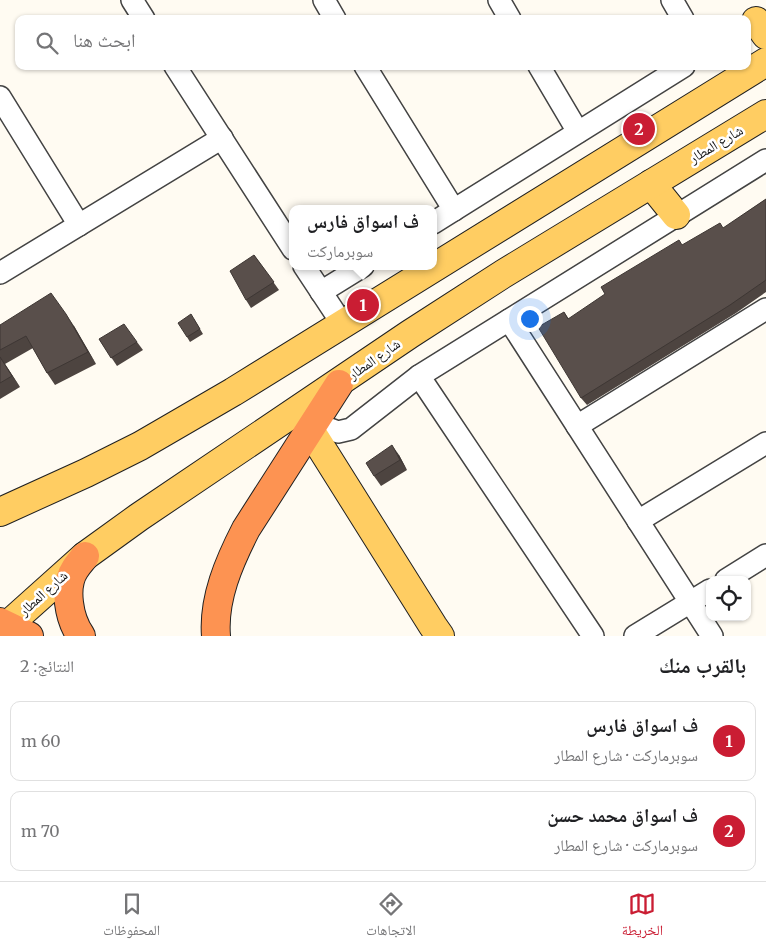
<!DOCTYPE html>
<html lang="ar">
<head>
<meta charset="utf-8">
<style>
	:root { --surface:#fff; --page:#f2f2f2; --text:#202124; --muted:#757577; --line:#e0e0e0; --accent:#ca1d33 }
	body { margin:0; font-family:Merriweather,"Noto Naskh Arabic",serif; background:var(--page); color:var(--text); direction:rtl }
	.controls { position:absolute; right:15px; bottom:15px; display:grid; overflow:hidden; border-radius:10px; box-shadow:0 1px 4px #0004 }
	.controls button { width:45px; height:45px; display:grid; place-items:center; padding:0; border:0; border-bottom:1px solid var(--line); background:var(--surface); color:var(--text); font:25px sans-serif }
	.you { position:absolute; left:529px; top:318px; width:18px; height:18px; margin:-12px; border:4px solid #fff; border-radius:50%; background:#1a73e8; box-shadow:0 0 0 8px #1a73e833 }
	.badge { display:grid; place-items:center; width:32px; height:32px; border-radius:50%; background:var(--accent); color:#fff; font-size:16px; font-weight:700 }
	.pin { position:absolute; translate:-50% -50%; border:2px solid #fff; box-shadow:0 1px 5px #0006 }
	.popup { position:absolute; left:289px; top:205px; width:148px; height:65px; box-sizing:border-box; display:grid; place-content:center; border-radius:10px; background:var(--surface); filter:drop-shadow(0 1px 4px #0005); font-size:16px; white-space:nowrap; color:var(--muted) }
	.popup b { font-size:19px; color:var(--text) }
	.popup::after { content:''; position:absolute; left:50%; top:100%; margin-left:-10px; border:10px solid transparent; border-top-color:var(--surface) }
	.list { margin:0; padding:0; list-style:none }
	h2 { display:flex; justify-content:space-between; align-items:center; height:65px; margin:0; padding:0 20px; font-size:21px }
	h2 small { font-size:16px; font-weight:400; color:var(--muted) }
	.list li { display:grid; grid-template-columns:32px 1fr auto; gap:15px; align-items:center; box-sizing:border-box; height:80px; margin:0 10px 10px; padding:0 10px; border:1px solid var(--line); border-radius:10px }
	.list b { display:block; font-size:19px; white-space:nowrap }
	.list p { margin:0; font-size:16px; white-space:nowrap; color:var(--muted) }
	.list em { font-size:16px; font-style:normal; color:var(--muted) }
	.icon { flex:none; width:28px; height:28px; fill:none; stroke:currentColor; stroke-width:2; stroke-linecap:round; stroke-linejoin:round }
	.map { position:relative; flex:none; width:766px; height:636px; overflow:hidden; direction:ltr }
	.search { position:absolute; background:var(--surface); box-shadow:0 1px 4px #0004; left:15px; right:15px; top:15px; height:55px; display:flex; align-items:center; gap:12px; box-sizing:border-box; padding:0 18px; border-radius:10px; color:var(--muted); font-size:19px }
	.sheet { height:245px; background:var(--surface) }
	nav { display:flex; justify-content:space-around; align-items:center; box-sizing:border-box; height:70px; border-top:1px solid var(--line); background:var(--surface); font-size:14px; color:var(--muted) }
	nav a { display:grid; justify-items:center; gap:2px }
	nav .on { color:var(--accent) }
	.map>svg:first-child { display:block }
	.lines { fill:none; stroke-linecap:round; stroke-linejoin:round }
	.minor-casing { stroke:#434343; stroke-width:24 }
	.major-casing { stroke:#212121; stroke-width:30 }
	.highway-casing { stroke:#212121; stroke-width:30 }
	.minor { stroke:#fff; stroke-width:21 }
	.major { stroke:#ffcd62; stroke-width:28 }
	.highway { stroke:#fd9352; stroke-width:28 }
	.wall { fill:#4d4440 }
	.shaded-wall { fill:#3e3734 }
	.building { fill:#594f4b; stroke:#3e3734 }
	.labels { text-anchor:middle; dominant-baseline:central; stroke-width:5; stroke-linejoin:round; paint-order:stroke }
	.street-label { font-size:14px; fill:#101010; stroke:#fff }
</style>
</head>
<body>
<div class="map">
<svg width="766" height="636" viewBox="0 0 766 636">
	<rect width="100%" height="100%" fill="#fffbf2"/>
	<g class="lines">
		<!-- minor casing -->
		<g class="minor-casing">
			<g id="minor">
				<polyline points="132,0 144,19"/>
				<polyline points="324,0 335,19"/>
				<polyline points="499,0 510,19"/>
				<polyline points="672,0 683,19"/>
				<polyline points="175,66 293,249"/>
				<polyline points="365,66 454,210"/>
				<polyline points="539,66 578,132"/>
				<polyline points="0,97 79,225"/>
				<polyline points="433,223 684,66"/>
				<polyline points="304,266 343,325"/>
				<polyline points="0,273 222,138"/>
				<polyline points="321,292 363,266"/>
				<polyline points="509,320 712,636"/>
				<polyline points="419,376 593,636"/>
				<polyline points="314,423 338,432 351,429 419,376 766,160"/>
				<polyline points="577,426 766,309"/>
				<polyline points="638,521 766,443"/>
				<polyline points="726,580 766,555"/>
				<polyline points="635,636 710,590"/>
			</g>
		</g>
		<!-- major casing -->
		<g class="major-casing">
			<g id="major">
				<polyline points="756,21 766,35"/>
				<polyline points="651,184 676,215"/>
				<polyline points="310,430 433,626 440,636"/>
				<polyline points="0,512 86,473 140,446 233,392 766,62"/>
				<polyline points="0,632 85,556 139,517 410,334 503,274 766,114"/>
			</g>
		</g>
		<!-- highway casing -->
		<g class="highway-casing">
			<g id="highway">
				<polyline points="0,622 29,636"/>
				<path d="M81,636c-12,-17 -18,-49 -6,-67 3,-5 7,-9 10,-13"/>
				<path d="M216,636c-3,-37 13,-74 30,-107l93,-145"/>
			</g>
		</g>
		<!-- minor -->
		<use href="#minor" class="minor"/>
		<!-- major -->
		<use href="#major" class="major"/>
		<!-- highway -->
		<use href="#highway" class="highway"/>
	</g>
	<!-- wall -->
	<g class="wall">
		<polygon points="766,199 766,292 736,313 587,405 581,398 564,312 569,319 724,228"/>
		<polygon points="254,255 279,290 251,308 246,300"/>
		<polygon points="194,319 203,334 190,342 187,337"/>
		<polygon points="0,325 74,326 96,364 55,385 47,373 33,348 5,364 20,387 0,399"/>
		<polygon points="99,339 137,342 143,350 117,366"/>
		<polygon points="399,455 407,470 381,486 374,476"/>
	</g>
	<!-- shaded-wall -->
	<g class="shaded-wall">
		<polygon points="66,314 74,326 96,364 88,352"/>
		<polygon points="0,356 5,364 20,387 12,376"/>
		<polygon points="392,445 399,455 407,470 400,460"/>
	</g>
	<!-- building -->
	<g class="building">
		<polygon points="766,199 766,280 730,305 581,398 538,327 564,312 568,319 605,294 601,287 679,240 682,245 720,223 723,228"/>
		<polygon points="254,255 274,282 246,300 230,271"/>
		<polygon points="51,293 66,314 88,352 47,373 26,336 0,350 0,325"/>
		<polygon points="191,314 200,329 187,337 178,323"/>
		<polygon points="124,324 137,342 111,358 99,339"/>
		<polygon points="0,357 12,376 0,383"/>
		<polygon points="392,445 400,460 374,476 366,463"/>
	</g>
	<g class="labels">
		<!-- street labels -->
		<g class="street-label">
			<text transform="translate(716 144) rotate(-31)">شارع المطار</text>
			<text transform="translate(374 359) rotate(-35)">شارع المطار</text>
			<text transform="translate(43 593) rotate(-42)">شارع المطار</text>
		</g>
	</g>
</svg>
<div class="controls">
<button><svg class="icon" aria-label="locate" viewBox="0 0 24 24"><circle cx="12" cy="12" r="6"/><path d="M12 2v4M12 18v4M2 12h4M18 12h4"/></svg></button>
</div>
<div class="you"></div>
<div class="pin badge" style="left:363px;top:305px">1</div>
<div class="popup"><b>ف اسواق فارس</b>سوبرماركت</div>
<div class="pin badge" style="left:639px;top:129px">2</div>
<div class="search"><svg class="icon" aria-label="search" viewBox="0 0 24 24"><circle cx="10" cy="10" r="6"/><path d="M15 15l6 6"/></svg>ابحث هنا</div>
</div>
<section class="sheet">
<h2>بالقرب منك<small>النتائج: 2</small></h2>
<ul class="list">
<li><span class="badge">1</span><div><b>ف اسواق فارس</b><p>سوبرماركت · شارع المطار</p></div><em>60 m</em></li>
<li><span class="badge">2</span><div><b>ف اسواق محمد حسن</b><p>سوبرماركت · شارع المطار</p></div><em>70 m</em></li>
</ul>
</section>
<nav>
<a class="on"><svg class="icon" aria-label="map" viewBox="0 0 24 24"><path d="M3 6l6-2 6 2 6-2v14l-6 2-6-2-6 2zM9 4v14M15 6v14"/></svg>الخريطة</a>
<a><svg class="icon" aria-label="directions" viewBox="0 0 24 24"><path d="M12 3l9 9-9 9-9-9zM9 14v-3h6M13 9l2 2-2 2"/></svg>الاتجاهات</a>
<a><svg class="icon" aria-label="saved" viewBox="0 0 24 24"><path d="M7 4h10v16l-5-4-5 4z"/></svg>المحفوظات</a>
</nav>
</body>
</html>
